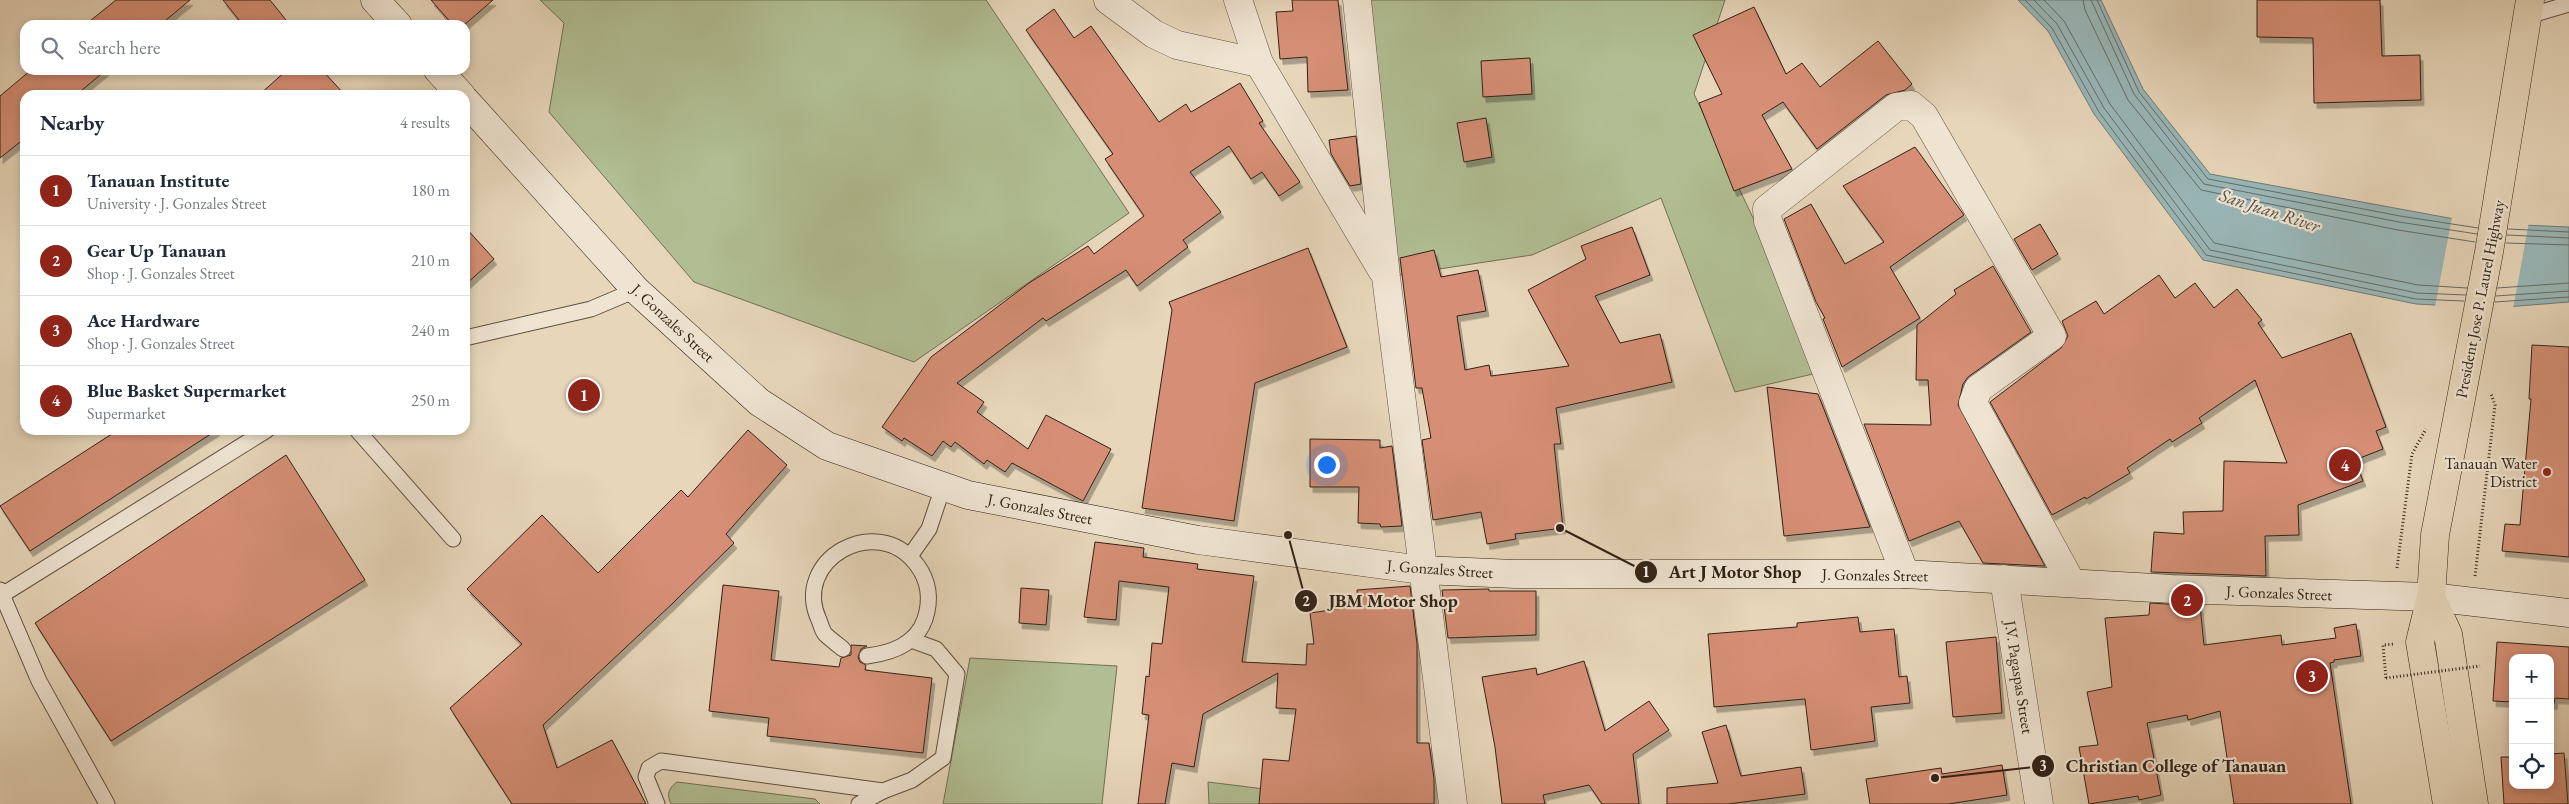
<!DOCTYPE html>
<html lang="en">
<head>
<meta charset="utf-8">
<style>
	:root { --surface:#fff; --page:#f6f6f7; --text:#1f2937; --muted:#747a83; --line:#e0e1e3; --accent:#8f2418 }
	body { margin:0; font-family:"EB Garamond",serif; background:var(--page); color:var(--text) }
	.controls { position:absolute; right:15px; bottom:15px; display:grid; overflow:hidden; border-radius:10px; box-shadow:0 2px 8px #0003 }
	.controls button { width:45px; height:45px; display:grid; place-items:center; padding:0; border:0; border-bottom:1px solid var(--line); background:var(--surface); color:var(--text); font:25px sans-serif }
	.you { position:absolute; left:1326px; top:464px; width:18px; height:18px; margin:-12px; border:4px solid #fff; border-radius:50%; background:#1a73e8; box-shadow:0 0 0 8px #1a73e833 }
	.badge { display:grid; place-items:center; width:32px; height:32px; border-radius:50%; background:var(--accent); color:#fff; font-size:16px; font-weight:700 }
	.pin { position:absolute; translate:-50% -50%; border:2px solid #fff; box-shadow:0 1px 5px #0006 }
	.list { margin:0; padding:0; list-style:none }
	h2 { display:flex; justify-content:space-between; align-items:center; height:65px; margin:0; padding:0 20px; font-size:21px }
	h2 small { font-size:16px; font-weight:400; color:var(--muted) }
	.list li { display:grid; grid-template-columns:32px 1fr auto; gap:15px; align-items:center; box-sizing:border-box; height:70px; padding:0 20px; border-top:1px solid var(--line) }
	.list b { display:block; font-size:19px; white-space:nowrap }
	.list p { margin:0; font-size:16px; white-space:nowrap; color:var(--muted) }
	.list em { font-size:16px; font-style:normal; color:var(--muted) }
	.icon { flex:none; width:28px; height:28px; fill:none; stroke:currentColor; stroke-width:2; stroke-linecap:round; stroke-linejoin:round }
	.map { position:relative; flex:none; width:2569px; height:804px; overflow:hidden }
	.search { position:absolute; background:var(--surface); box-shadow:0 2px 8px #0003; left:20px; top:20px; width:450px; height:55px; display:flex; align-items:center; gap:12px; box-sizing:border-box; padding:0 18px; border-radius:15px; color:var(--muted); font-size:19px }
	.panel { position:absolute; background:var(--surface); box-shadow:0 2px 8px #0003; left:20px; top:90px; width:450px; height:345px; border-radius:15px }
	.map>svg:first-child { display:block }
	.green { fill:#b1be93; stroke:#717054 }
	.water { fill:#99b7b8; stroke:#6f7b77 }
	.pier { fill:#e7d6ba }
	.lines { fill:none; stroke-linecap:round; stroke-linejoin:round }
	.shore { stroke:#656c67; stroke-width:1 }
	.building { fill:#d68f76; stroke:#312216; filter:url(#shadow) }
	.lane-casing { stroke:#5e4f3f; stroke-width:17 }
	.street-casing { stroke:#5e4f3f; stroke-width:29 }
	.secondary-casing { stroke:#312216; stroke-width:29 }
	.highway-casing { stroke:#312216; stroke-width:29 }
	.path { stroke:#312216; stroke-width:3; stroke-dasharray:1 2.5; stroke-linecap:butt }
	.lane { stroke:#efe4d2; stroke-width:15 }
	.street { stroke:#efe4d2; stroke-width:28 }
	.secondary { stroke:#efe4d2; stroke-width:28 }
	.highway { stroke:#e7d6ba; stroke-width:28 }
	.path-bridge { stroke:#312216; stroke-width:3; stroke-dasharray:1 2.5; stroke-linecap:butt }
	.poi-dot { fill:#8f2418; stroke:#efe4d2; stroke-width:2 }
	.labels { text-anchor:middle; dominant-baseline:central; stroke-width:4.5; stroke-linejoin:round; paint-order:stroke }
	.street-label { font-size:16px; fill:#312216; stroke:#efe4d2 }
	.poi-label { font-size:16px; fill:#312216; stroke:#efe4d2; text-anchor:end }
	.water-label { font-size:18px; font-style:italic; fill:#504f47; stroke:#efe4d2 }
	.leader { fill:none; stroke:#312216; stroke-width:2 }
	.callout-dot { fill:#312216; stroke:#efe4d2; stroke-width:2 }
	.mark-label { font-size:15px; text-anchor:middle; font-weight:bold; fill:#fff }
	.callout-label { font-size:18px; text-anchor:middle; font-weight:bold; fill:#312216; stroke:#efe4d2; stroke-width:4.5; stroke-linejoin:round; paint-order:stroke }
</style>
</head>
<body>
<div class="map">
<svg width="2569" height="804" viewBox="0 0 2569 804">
	<defs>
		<filter id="shadow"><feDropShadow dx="3" dy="5.5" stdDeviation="0" flood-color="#0004"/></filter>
	</defs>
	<rect width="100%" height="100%" fill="#e7d6ba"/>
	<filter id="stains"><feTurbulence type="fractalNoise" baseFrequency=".004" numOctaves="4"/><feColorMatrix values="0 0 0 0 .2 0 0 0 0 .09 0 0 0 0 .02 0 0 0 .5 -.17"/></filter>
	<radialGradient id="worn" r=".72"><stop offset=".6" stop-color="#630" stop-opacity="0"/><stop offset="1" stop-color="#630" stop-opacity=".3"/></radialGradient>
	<!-- green -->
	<g class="green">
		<polygon points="540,0 986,0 1129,213 914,362 694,282 549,112 564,23"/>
		<polygon points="1357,0 1725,0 1694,94 1826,371 1735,392 1661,198 1532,255 1386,277"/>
		<polygon points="970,658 1117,666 1102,804 943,804"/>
		<path d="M677,782l138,17 5,5h-149c-5,-10 -2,-16 6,-22z"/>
		<polygon points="1208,782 1337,798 1336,804 1209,804"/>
	</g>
	<!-- water -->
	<polygon class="water" points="2018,0 2101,0 2143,89 2210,174 2476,223 2569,227 2569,302 2493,308 2416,304 2203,260 2094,114 2048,31"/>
	<!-- pier -->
	<polygon class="pier" points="2452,217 2476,221 2529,222 2513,309 2435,307"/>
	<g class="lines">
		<!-- shore -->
		<g class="shore">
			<polyline points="2025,0 2052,28 2099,112 2206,255 2416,299 2464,301"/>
			<polyline points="2034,0 2057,24 2104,108 2210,250 2417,293 2466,295"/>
			<polyline points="2044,0 2064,21 2110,104 2214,243 2418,285 2467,288"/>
			<polyline points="2083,0 2085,10 2128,100 2201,190 2398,230 2475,242"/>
			<polyline points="2091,0 2134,94 2204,184 2399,222 2477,234"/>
			<polyline points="2097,0 2139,92 2208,179 2400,216 2478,228"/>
			<polyline points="2508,229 2569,232"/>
			<polyline points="2507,235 2569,238"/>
			<polyline points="2506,243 2569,245"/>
			<polyline points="2497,288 2569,283"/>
			<polyline points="2496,296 2569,291"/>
			<polyline points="2495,302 2569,297"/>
		</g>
	</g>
	<!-- building -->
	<g class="building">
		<polygon points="116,0 190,0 160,25 85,25"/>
		<polygon points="223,0 270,0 290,25 243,25"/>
		<polygon points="431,0 493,0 464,25 453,25"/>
		<polygon points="1292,0 1338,0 1348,90 1308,92 1307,57 1280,59 1276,12 1293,11"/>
		<polygon points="2257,0 2380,0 2382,56 2420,55 2421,100 2314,103 2313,38 2257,37"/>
		<polygon points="1754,7 1786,74 1802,63 1820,87 1878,41 1912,84 1905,90 1886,95 1817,149 1783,102 1762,115 1792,169 1734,191 1699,103 1722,94 1693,35"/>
		<polygon points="1054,9 1074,38 1091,26 1159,122 1186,104 1191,112 1240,83 1263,121 1259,123 1300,182 1279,196 1262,172 1251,179 1229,146 1190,172 1221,212 1183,240 1188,247 1137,286 1126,270 1046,321 1043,318 957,383 984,402 977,412 1028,449 1046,415 1111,449 1083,501 1012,463 1005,472 987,460 984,464 955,442 951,447 943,441 932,456 904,438 902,441 882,427 931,357 1029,283 1088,246 1094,254 1144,216 1105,159 1113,154 1026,30"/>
		<polygon points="1530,58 1532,94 1483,97 1481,61"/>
		<polygon points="31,70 106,70 76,95 25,95 25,138 0,158 0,96"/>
		<polygon points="287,70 322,70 345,95 259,95"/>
		<polygon points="1486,118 1492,157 1464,162 1457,123"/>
		<polygon points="1356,136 1361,184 1350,186 1331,154 1329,140"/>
		<polygon points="1915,147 1964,215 1890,267 1920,318 1842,367 1823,319 1825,318 1816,302 1784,219 1811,204 1845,264 1884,242 1843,186"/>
		<polygon points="2040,224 2058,254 2032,270 2014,239"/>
		<polygon points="465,227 494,259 465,285"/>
		<polygon points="1632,227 1650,275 1595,296 1620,343 1660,334 1672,382 1556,408 1561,444 1554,444 1563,528 1515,534 1516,539 1487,544 1481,512 1433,520 1422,440 1431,438 1422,388 1416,388 1400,258 1434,250 1441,277 1478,270 1486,311 1457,316 1465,370 1489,365 1491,376 1569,366 1528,290 1586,259 1581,246"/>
		<polygon points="1308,248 1347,347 1255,383 1234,521 1142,508 1172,310 1169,302"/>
		<polygon points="1993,266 2031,332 1968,377 1963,384 1958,405 2045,566 1983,563 1959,521 1909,541 1864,424 1931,425 1928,380 1916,380 1917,325 1956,294 1954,290"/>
		<polygon points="2159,275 2175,298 2195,283 2214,308 2237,289 2262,320 2258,323 2282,358 2351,333 2386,427 2376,431 2383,449 2355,460 2363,481 2298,505 2299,535 2265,536 2266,576 2151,572 2154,532 2184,534 2183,512 2223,511 2224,461 2287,463 2255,380 2199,418 2202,423 2172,442 2170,439 2127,468 2130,473 2086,499 2085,497 2052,515 1990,402 2061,348 2068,336 2062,321 2096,301 2104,314"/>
		<polygon points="2532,345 2569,347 2569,557 2502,551 2505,524 2520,525 2531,399 2529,399"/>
		<polygon points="1767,387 1818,394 1870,527 1784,536"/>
		<polygon points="118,430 217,430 30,551 0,506"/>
		<polygon points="748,430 787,465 726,534 734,543 673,603 543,725 557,768 612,740 646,804 512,804 450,708 522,644 467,589 542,515 598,573 681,490 688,497"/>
		<polygon points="1310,439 1380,440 1380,448 1392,446 1402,526 1381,527 1380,524 1358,523 1359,487 1310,487"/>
		<polygon points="286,455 365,580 111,741 35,623"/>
		<polygon points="1095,542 1144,548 1143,557 1198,564 1197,569 1254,576 1242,662 1306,665 1307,644 1314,644 1310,613 1358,606 1357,590 1410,586 1417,644 1417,743 1429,743 1434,779 1434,804 1259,804 1263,759 1289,761 1296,709 1276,708 1278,673 1203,714 1194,767 1172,763 1165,804 1138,804 1149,715 1142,714 1146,676 1149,677 1152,643 1162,644 1169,587 1119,581 1116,620 1084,617"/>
		<polygon points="723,585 779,591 771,660 839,667 841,658 851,655 851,645 867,646 861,649 858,657 860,662 866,665 865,670 932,678 923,753 767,736 769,718 709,711"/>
		<polygon points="1021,588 1049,590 1046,625 1019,623"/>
		<polygon points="1489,589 1489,591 1536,591 1536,635 1448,638 1442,590"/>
		<polygon points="2150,603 2200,606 2204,645 2281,635 2282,645 2336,638 2334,628 2356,624 2361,656 2334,660 2334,662 2330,663 2351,804 2234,804 2220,711 2188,720 2187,715 2147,723 2161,795 2139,800 2138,796 2089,804 2079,747 2098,745 2087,692 2112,687 2105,618 2149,615"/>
		<polygon points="1858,617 1860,632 1894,629 1899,677 1907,676 1910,703 1871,707 1875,741 1811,750 1805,699 1714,707 1708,634 1797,627 1797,623"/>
		<polygon points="1996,637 2002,713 1953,717 1946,642"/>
		<polygon points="2497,642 2569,647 2569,699 2555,698 2554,704 2550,704 2550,658 2513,658 2513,702 2493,701"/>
		<polygon points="1584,661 1605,731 1649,701 1669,730 1633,754 1639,804 1602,804 1589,785 1543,795 1545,804 1502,804 1495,747 1482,677 1536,668 1537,675"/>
		<polygon points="1726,725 1741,776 1801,767 1805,794 1728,804 1667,804 1667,788 1718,783 1702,732"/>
		<polygon points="2564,753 2568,804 2504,804 2501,757 2513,757 2513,785 2550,785 2550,754"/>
		<polygon points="2002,765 2007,795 1948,804 1870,804 1866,779 1941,768 1942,774"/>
	</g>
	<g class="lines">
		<!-- lane casing -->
		<g class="lane-casing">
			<g id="lane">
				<polyline points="2528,16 2569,4"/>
				<polyline points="465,338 591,309 636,290"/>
				<polyline points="357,430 453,539"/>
				<polyline points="910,556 929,529 943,487"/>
				<polyline points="0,590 39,681 107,804"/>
				<polyline points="2,595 267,430"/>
				<path d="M843,649c-6,-5 -13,-10 -18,-15 -3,-4 -4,-9 -6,-14 -28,-60 58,-109 98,-55 12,16 14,35 8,54 -9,26 -34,34 -58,37"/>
				<polyline points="883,791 912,780 943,758 957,674 936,649 911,640"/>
				<polyline points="657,804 646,777 649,768 661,761 883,791 859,804"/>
			</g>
		</g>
		<!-- street casing -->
		<g class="street-casing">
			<g id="street">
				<polyline points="1108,0 1154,34 1177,45 1259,63"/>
				<polyline points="1238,0 1259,63 1382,270"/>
				<polyline points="1357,0 1386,277 1453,804"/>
				<polyline points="1905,574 1768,221 1767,209 1896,107 1911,105 1924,116 2052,336 1978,389 1973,403 2071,582"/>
				<polyline points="2004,579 2039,804"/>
			</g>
		</g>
		<!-- secondary casing -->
		<g class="secondary-casing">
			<g id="secondary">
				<polyline points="375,0 398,25"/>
				<polyline points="438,70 461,95"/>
				<polyline points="465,100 636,290 759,402 827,446 968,495 1198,540 1422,570 1515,574 1905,574 2172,589 2431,597 2569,613"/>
			</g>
		</g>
		<!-- highway casing -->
		<g class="highway-casing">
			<g id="highway">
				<polyline points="2431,597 2448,634 2474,804"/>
				<polyline points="2447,804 2420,642 2431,597 2435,535 2489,252 2530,0"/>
			</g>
		</g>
		<!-- path -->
		<g class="path">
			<polyline points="2397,568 2412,454 2426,429"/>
			<polyline points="2475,576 2495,405 2491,394"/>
			<polyline points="2386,678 2383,645 2394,644"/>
		</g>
		<!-- lane -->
		<use href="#lane" class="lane"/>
		<!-- street -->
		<use href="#street" class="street"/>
		<!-- secondary -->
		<use href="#secondary" class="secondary"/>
		<!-- highway -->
		<use href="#highway" class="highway"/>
		<!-- path-bridge -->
		<polyline class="path-bridge" points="2386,678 2480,666"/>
	</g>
	<!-- markers -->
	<circle class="poi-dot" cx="2547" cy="472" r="5"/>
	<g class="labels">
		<!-- street labels -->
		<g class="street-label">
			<text transform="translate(2480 299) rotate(-79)">President Jose P. Laurel Highway</text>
			<text transform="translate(673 323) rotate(43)">J. Gonzales Street</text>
			<text transform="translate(1040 509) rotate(11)">J. Gonzales Street</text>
			<text transform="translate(1440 569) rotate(4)">J. Gonzales Street</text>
			<text transform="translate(1875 575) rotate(1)">J. Gonzales Street</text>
			<text transform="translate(2279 593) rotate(2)">J. Gonzales Street</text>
			<text transform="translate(2019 677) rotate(81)">J.V. Pagaspas Street</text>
		</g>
		<!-- poi labels -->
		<g class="poi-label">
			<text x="2537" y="463">Tanauan Water<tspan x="2537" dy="18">District</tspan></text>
		</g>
		<!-- water labels -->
		<g class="water-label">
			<text transform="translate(2270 210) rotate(18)">San Juan River</text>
		</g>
	</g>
	<!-- callouts -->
	<path class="leader" d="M1560 528L1646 572M1288 535L1306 601M1935 778L2043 766"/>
	<g class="callout-dot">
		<circle cx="1560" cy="528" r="5"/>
		<circle cx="1288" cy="535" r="5"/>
		<circle cx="1935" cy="778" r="5"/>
		<circle cx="1646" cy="572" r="12"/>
		<circle cx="1306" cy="601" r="12"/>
		<circle cx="2043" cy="766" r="12"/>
	</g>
	<g class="mark-label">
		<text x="1646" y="577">1</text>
		<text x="1306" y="606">2</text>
		<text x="2043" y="771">3</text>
	</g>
	<g class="callout-label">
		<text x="1735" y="578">Art J Motor Shop</text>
		<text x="1393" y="607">JBM Motor Shop</text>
		<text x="2176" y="772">Christian College of Tanauan</text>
	</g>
	<rect width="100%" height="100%" filter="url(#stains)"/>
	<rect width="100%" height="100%" fill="url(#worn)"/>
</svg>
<div class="controls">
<button>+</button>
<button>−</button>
<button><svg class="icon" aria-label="locate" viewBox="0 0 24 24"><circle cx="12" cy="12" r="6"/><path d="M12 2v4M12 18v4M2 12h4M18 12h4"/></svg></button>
</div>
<div class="you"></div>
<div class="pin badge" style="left:584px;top:395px">1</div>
<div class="pin badge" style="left:2187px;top:600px">2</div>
<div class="pin badge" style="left:2312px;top:676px">3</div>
<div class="pin badge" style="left:2345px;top:465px">4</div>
<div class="search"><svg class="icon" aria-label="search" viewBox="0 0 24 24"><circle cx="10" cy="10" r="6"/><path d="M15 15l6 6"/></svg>Search here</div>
<section class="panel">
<h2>Nearby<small>4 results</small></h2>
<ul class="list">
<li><span class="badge">1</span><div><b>Tanauan Institute</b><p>University · J. Gonzales Street</p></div><em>180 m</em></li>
<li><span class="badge">2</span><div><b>Gear Up Tanauan</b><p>Shop · J. Gonzales Street</p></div><em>210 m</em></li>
<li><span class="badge">3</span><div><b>Ace Hardware</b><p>Shop · J. Gonzales Street</p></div><em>240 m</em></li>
<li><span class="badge">4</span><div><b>Blue Basket Supermarket</b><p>Supermarket</p></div><em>250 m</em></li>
</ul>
</section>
</div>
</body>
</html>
